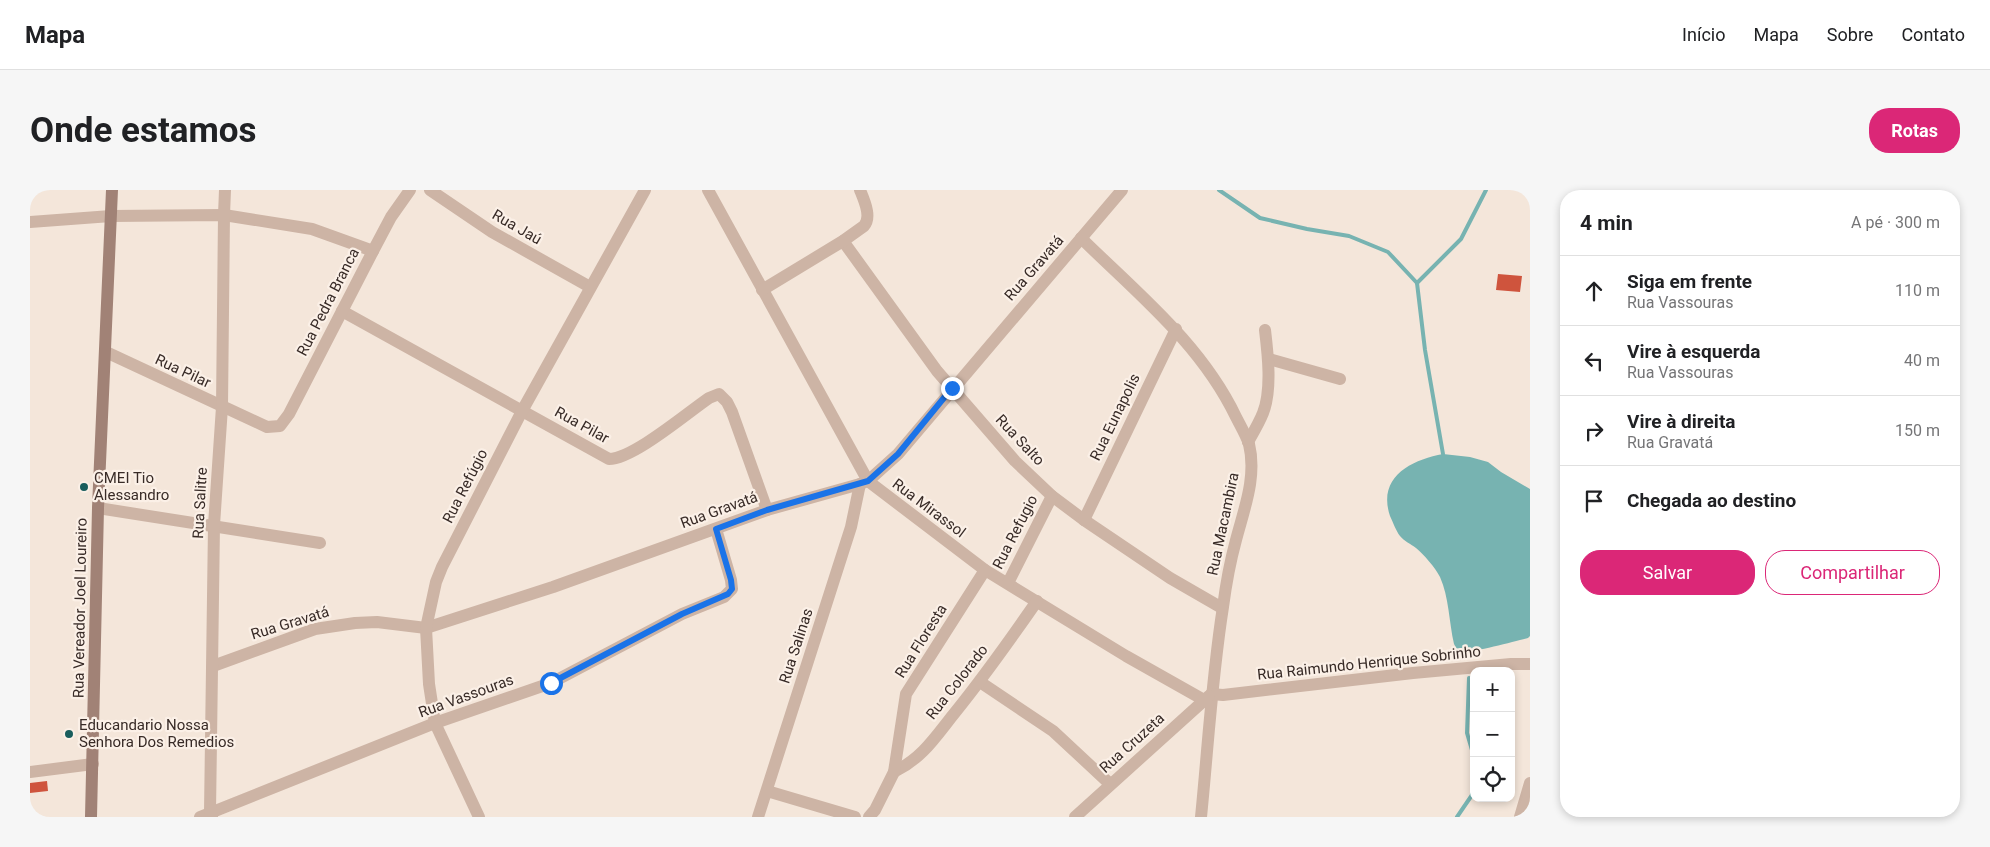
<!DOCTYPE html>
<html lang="pt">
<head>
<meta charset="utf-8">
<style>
	:root { --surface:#fff; --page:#f6f6f6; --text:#202124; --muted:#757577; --line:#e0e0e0; --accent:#db2777 }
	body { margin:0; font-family:Roboto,sans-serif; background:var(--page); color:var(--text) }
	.controls { position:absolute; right:15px; bottom:15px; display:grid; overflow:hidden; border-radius:10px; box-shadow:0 2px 8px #0003 }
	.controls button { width:45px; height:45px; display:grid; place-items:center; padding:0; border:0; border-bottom:1px solid var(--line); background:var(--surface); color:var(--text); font:25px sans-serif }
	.stop { position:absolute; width:15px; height:15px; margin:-11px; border:4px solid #1a73e8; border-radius:50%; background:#fff }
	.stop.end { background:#1a73e8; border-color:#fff; box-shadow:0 1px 5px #0008 }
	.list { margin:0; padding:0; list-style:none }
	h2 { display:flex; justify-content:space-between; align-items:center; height:65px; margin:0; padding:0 20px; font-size:21px }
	h2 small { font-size:16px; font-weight:400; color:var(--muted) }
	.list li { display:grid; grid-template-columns:32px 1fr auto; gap:15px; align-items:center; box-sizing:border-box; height:70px; padding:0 20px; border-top:1px solid var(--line) }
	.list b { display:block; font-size:19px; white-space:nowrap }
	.list p { margin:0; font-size:16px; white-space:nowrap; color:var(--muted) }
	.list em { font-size:16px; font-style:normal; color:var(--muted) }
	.actions { display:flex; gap:10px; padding:15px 20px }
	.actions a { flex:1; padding:11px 0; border:1px solid var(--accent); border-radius:20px; text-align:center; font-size:18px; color:var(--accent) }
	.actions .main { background:var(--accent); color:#fff }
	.icon { flex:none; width:28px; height:28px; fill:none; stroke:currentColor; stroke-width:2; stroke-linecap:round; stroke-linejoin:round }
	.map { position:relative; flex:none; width:1500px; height:627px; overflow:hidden; border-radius:20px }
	header { display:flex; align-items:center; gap:30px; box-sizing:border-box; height:70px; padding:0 25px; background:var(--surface); border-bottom:1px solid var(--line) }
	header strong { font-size:24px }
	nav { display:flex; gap:28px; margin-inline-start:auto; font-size:18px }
	.intro { display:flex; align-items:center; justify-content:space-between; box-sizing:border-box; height:120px; padding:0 30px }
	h1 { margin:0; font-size:35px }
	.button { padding:12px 22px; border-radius:20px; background:var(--accent); color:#fff; font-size:18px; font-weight:700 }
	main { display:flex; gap:30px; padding:0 30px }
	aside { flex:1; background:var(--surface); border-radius:20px; box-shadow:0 2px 8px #0003 }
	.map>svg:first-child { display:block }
	.water { fill:#77b3b1 }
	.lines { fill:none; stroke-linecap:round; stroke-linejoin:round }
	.stream { stroke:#77b3b1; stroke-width:4 }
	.building { fill:#cf543d }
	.street { stroke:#cdb4a5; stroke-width:12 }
	.secondary { stroke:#a18276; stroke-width:12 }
	.route { stroke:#1a73e8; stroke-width:6 }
	.poi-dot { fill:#195d5c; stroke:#fbf0e7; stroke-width:2 }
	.labels { text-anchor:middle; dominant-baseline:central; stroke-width:4.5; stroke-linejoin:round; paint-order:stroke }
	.street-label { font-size:15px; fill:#382b27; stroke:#fbf0e7 }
	.poi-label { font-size:15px; fill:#382b27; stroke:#fbf0e7; text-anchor:start }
</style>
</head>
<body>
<header>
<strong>Mapa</strong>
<nav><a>Início</a><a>Mapa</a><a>Sobre</a><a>Contato</a></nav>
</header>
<div class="intro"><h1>Onde estamos</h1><a class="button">Rotas</a></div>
<main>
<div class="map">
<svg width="1500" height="627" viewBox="0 0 1500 627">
	<rect width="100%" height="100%" fill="#f4e6da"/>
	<!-- water -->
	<path class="water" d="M1413,264l27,3 18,5 13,10 29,17v147l-2,2c-11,3 -57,15 -66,14 -5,0 -6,-5 -8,-8 -5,-22 -5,-47 -14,-67 -5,-10 -16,-22 -24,-29 -5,-4 -12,-7 -16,-12 -4,-5 -7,-14 -10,-20 -13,-39 21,-56 53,-62z"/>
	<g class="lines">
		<!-- stream -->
		<g class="stream">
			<polyline points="1189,0 1230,28 1277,39 1319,46 1358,62 1387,93 1395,160 1413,264"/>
			<polyline points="1387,93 1431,49 1456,0"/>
			<polyline points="1438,461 1438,467"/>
			<polyline points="1439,488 1437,543 1444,567"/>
			<polyline points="1427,627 1442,605 1444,595"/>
		</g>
	</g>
	<!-- building -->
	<g class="building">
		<polygon points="1468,84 1492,86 1490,102 1466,100"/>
		<polygon points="17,591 18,601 0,603 0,593"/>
	</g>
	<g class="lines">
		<!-- street -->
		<g class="street">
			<polyline points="400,0 462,42 560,97"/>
			<polyline points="678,0 838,291 955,380 1096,466 1174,510"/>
			<polyline points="0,32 81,26 194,25 282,39 343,61"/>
			<path d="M1051,48c57,56 120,106 155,179 4,8 10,18 13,27 8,33 -5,65 -13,96 -6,22 -10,44 -13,67 -11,69 -15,140 -22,210"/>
			<polyline points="813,51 907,181 985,271 1022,306 1054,330 1140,388 1192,418"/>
			<path d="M732,100l81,-49 21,-15c8,-9 0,-26 -4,-36"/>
			<path d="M312,121l267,148c24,0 78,-46 100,-61l10,-4 8,8 5,10 35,98"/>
			<polyline points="76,162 237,237 250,236 259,224 343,61 361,27 380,0"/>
			<polyline points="1239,169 1310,189"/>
			<path d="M1218,252c5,-9 11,-19 15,-29 9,-23 5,-58 2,-83"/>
			<polyline points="68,318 290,353"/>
			<polyline points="1054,330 1146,139"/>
			<polyline points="978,393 1022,306"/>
			<polyline points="183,476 285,439 325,433 347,432 396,438 523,397 737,320 830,294 838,291 868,264 1092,0"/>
			<polyline points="950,492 1023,541 1080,594"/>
			<polyline points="1181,504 1193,505 1383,483 1481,474 1500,474"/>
			<polyline points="0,582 63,574"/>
			<path d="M864,582c28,-14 40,-33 59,-57 30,-37 57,-75 84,-114"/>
			<polyline points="737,601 825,627"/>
			<polyline points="170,627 405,533 521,493 652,424 694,407 702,399 701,390 686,339"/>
			<polyline points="182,627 180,622 184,335 192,217 194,25 195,0"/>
			<polyline points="449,627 405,533 399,494 396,438 406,392 412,377 492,221 615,0"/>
			<polyline points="728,627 821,337 830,294"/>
			<polyline points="839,627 845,620 864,582 876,504 955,380"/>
			<polyline points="1045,627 1179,506"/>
			<polyline points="1490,627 1500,593"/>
		</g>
		<!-- secondary -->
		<polyline class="secondary" points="61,627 68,318 82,0"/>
	</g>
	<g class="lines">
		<!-- route -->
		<polyline class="route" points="521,493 652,424 698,404 702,399 701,390 686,339 737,320 838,291 868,264 922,198"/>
	</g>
	<!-- markers -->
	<g class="poi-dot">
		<circle cx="54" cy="297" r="5"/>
		<circle cx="39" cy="544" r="5"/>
	</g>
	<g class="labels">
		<!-- street labels -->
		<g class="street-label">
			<text transform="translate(487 37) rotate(30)">Rua Jaú</text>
			<text transform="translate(1004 78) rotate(-49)">Rua Gravatá</text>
			<text transform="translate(298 112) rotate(-63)">Rua Pedra Branca</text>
			<text transform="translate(153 181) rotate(25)">Rua Pilar</text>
			<text transform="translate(1085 227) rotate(-64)">Rua Eunapolis</text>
			<text transform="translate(552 235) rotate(29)">Rua Pilar</text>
			<text transform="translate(990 250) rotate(47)">Rua Salto</text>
			<text transform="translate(435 296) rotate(-63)">Rua Refúgio</text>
			<text transform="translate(170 313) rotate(-87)">Rua Salitre</text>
			<text transform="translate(899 318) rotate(37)">Rua Mirassol</text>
			<text transform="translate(689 320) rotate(-20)">Rua Gravatá</text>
			<text transform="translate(1193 334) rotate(-78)">Rua Macambira</text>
			<text transform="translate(985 342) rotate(-63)">Rua Refugio</text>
			<text transform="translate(50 418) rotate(-89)">Rua Vereador Joel Loureiro</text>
			<text transform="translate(260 433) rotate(-17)">Rua Gravatá</text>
			<text transform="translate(891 451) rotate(-58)">Rua Floresta</text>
			<text transform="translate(766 456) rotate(-72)">Rua Salinas</text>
			<text transform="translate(1339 473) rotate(-6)">Rua Raimundo Henrique Sobrinho</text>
			<text transform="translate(927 492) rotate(-52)">Rua Colorado</text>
			<text transform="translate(436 506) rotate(-20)">Rua Vassouras</text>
			<text transform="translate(1102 553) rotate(-42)">Rua Cruzeta</text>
		</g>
		<!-- poi labels -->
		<g class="poi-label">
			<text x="64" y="288">CMEI Tio<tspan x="64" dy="17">Alessandro</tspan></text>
			<text x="49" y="535">Educandario Nossa<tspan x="49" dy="17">Senhora Dos Remedios</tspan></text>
		</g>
	</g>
</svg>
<div class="controls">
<button>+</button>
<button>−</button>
<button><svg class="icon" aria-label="locate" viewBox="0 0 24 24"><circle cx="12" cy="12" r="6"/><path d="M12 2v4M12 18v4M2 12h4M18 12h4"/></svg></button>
</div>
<div class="stop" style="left:521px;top:493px"></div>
<div class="stop end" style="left:922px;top:198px"></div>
</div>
<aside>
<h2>4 min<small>A pé · 300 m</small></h2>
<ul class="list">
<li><svg class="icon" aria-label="ahead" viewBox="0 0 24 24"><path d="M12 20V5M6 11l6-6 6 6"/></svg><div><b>Siga em frente</b><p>Rua Vassouras</p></div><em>110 m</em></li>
<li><svg class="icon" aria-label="left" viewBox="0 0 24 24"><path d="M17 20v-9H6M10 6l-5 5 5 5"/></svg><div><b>Vire à esquerda</b><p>Rua Vassouras</p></div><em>40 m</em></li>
<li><svg class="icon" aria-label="right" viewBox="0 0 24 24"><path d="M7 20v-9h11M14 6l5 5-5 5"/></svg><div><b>Vire à direita</b><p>Rua Gravatá</p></div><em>150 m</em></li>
<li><svg class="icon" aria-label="arrive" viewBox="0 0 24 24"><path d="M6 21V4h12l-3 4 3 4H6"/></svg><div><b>Chegada ao destino</b></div></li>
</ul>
<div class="actions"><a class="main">Salvar</a><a>Compartilhar</a></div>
</aside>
</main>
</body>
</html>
